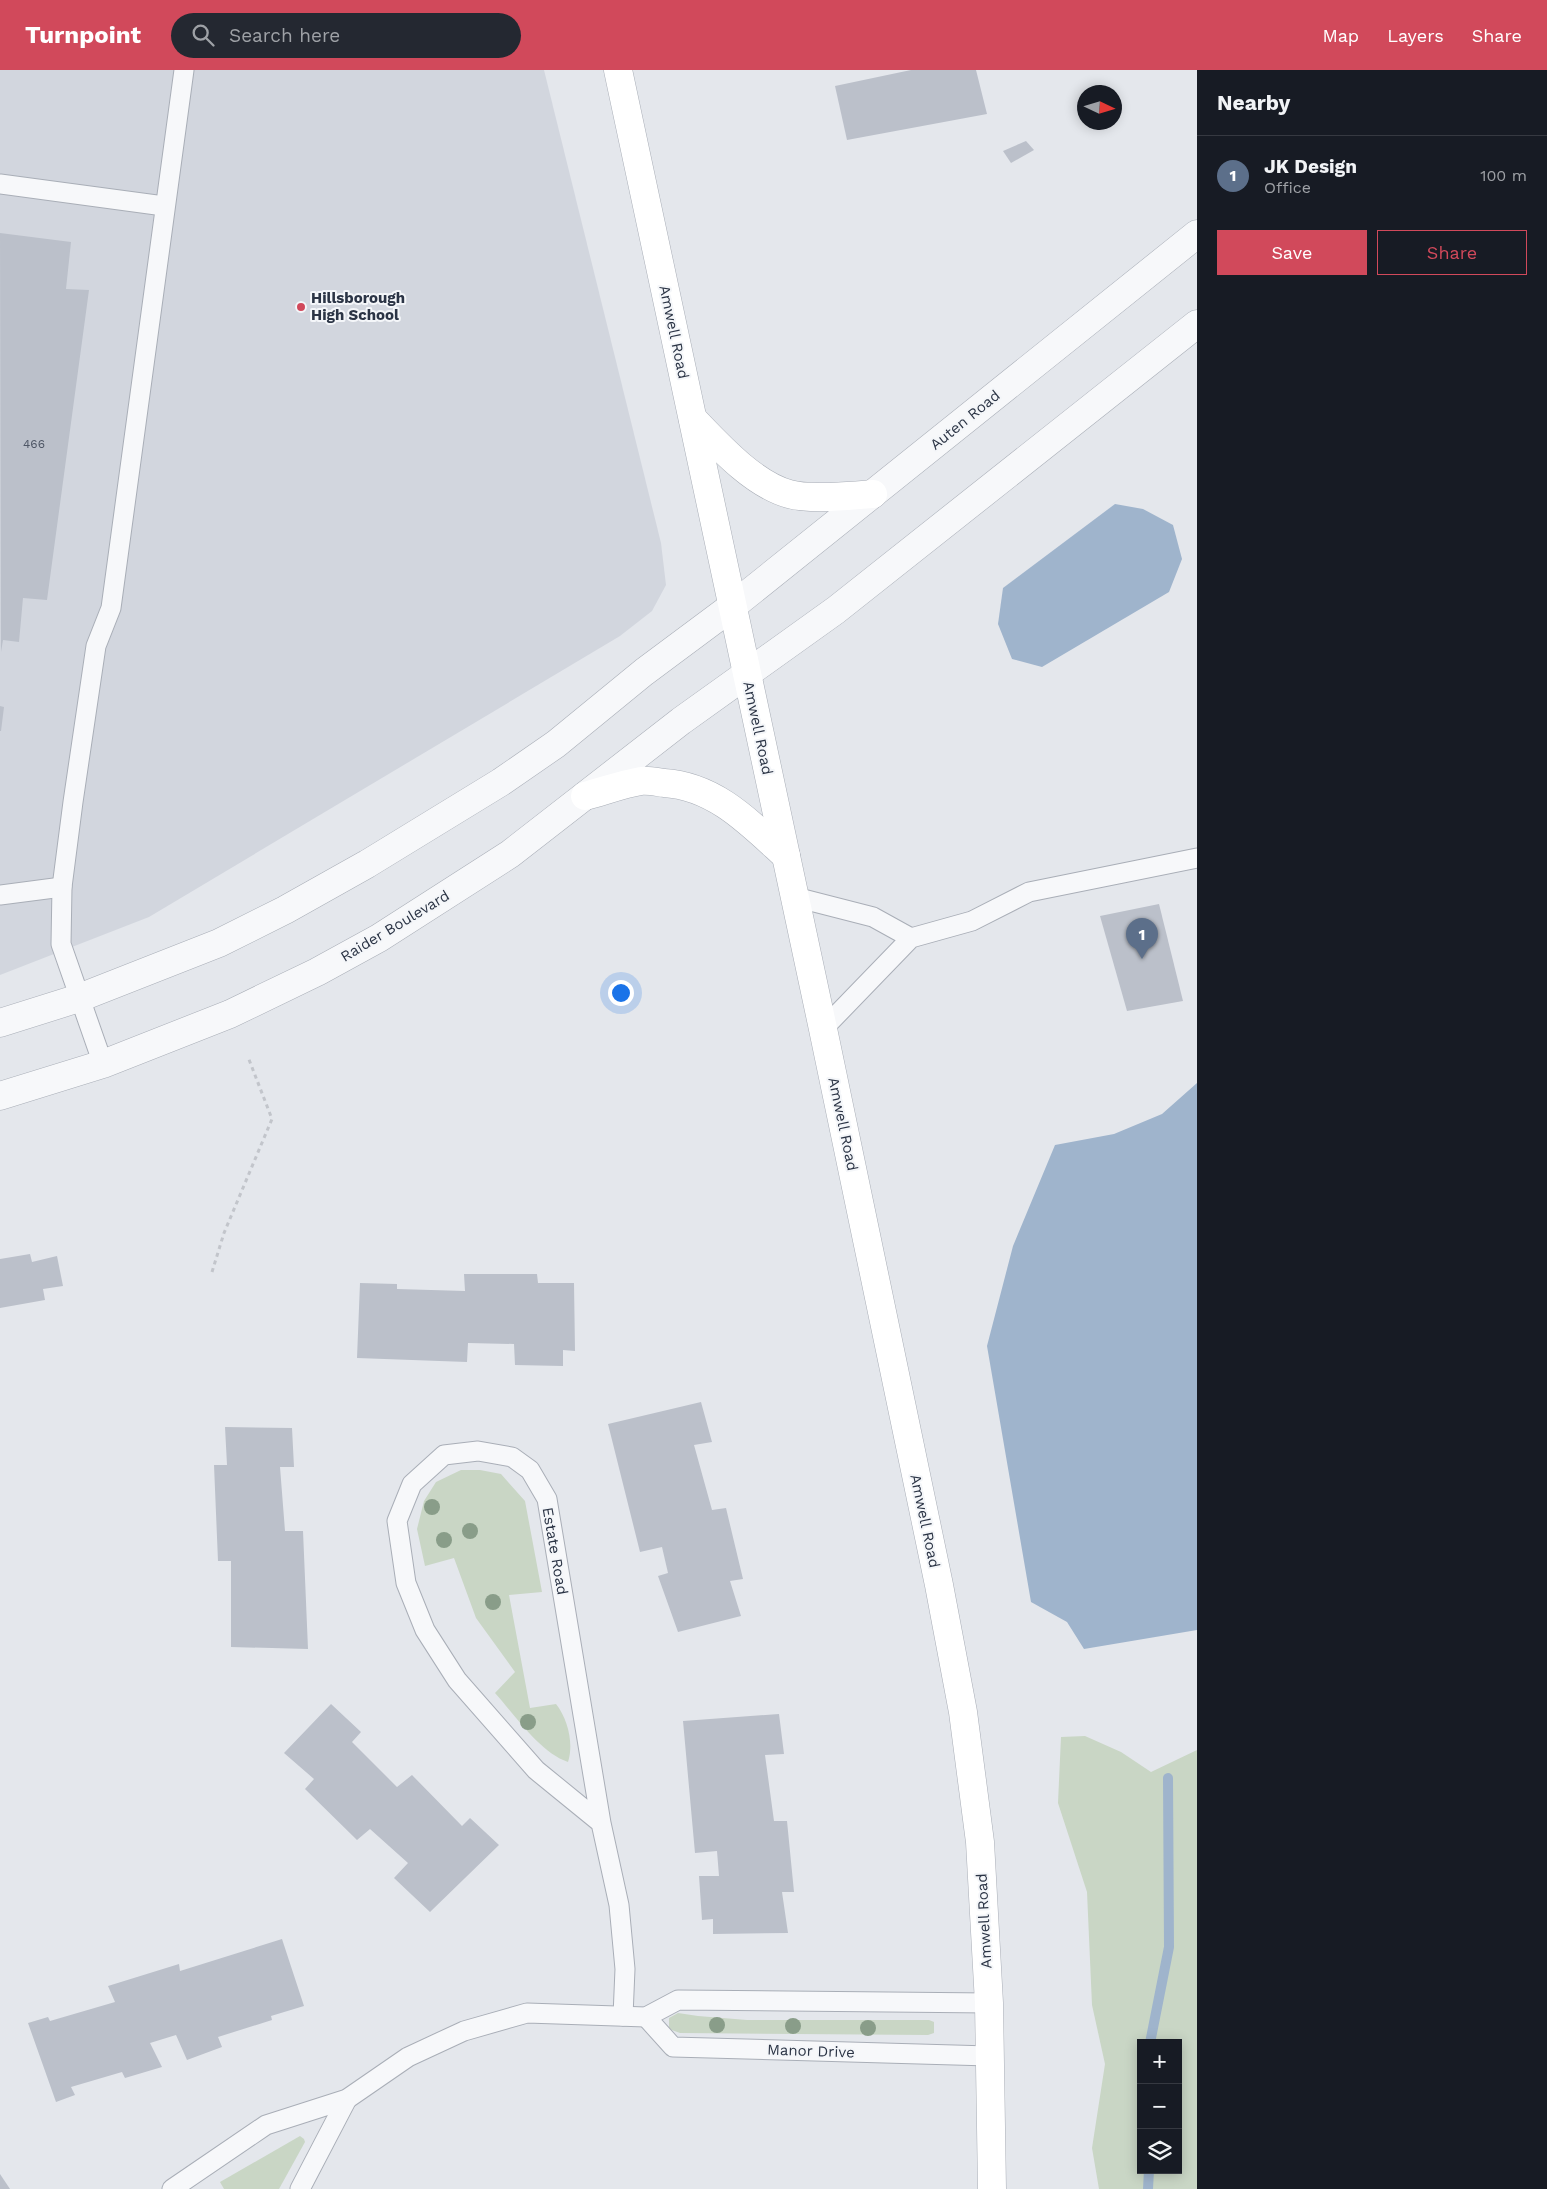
<!DOCTYPE html>
<html lang="en">
<head>
<meta charset="utf-8">
<style>
	:root { --surface:#171b24; --page:#242831; --text:#f1f3f6; --muted:#9ea1a6; --line:#363941; --accent:#d1495b }
	body { margin:0; font-family:"Work Sans",sans-serif; background:var(--page); color:var(--text) }
	.controls { position:absolute; right:15px; bottom:15px; display:grid; overflow:hidden; border-radius:0px; box-shadow:0 2px 12px #0003 }
	.controls button { width:45px; height:45px; display:grid; place-items:center; padding:0; border:0; border-bottom:1px solid var(--line); background:var(--surface); color:var(--text); font:25px sans-serif }
	.compass { position:absolute; left:1077px; top:15px; width:45px; height:45px; border-radius:50%; background:var(--surface); box-shadow:0 2px 12px #0003; rotate:94deg }
	.you { position:absolute; left:620px; top:922px; width:18px; height:18px; margin:-12px; border:4px solid #fff; border-radius:50%; background:#1a73e8; box-shadow:0 0 0 8px #1a73e833 }
	.badge { display:grid; place-items:center; width:32px; height:32px; border-radius:50%; background:var(--accent); color:#fff; font-size:16px; font-weight:700 }
	.pin { position:absolute; translate:-50% -41px; filter:drop-shadow(0 1px 2px #0008) }
	.pin::after { content:''; position:absolute; top:26px; width:18px; height:15px; background:inherit; clip-path:polygon(0 0,100% 0,50% 100%) }
	.list { margin:0; padding:0; list-style:none }
	h2 { display:flex; justify-content:space-between; align-items:center; height:65px; margin:0; padding:0 20px; font-size:21px }
	h2 small { font-size:16px; font-weight:400; color:var(--muted) }
	.list li { display:grid; grid-template-columns:32px 1fr auto; gap:15px; align-items:center; box-sizing:border-box; height:80px; padding:0 20px; border-top:1px solid var(--line) }
	.list b { display:block; font-size:19px; white-space:nowrap }
	.list p { margin:0; font-size:16px; white-space:nowrap; color:var(--muted) }
	.list em { font-size:16px; font-style:normal; color:var(--muted) }
	.actions { display:flex; gap:10px; padding:15px 20px }
	.actions a { flex:1; padding:11px 0; border:1px solid var(--accent); border-radius:0px; text-align:center; font-size:18px; color:var(--accent) }
	.actions .main { background:var(--accent); color:#fff }
	.icon { flex:none; width:28px; height:28px; fill:none; stroke:currentColor; stroke-width:2; stroke-linecap:round; stroke-linejoin:round }
	.map { position:relative; flex:none; width:1197px; height:2119px; overflow:hidden }
	header { display:flex; align-items:center; gap:30px; box-sizing:border-box; height:70px; padding:0 25px; background:var(--accent); color:#fff }
	header strong { font-size:24px }
	nav { display:flex; gap:28px; margin-inline-start:auto; font-size:18px }
	.search { width:350px; height:45px; background:var(--page); display:flex; align-items:center; gap:12px; box-sizing:border-box; padding:0 18px; border-radius:28px; color:var(--muted); font-size:19px }
	main { display:flex }
	aside { flex:1; background:var(--surface) }
	.map>svg:first-child { display:block }
	.built { fill:#d2d6de }
	.green { fill:#c9d6c5; fill-rule:evenodd }
	.water { fill:#9fb4cc }
	.lines { fill:none; stroke-linecap:round; stroke-linejoin:round }
	.stream { stroke:#9fb4cc; stroke-width:10 }
	.building { fill:#bbc0ca }
	.service-casing { stroke:#a9aeb7; stroke-width:21 }
	.tertiary-casing { stroke:#a9aeb7; stroke-width:29 }
	.secondary-casing { stroke:#a9aeb7; stroke-width:29 }
	.path { stroke:#c2c5cb; stroke-width:3; stroke-dasharray:4 4; stroke-linecap:butt }
	.service { stroke:#f7f8fa; stroke-width:19 }
	.tertiary { stroke:#f7f8fa; stroke-width:28 }
	.secondary { stroke:#fff; stroke-width:28 }
	.tree { fill:#899d89 }
	.poi-dot { fill:#d1495b; stroke:#f4f6f9; stroke-width:2 }
	.labels { text-anchor:middle; dominant-baseline:central; stroke-width:4; stroke-linejoin:round; paint-order:stroke }
	.number-label { font-size:12px; fill:#4f5766 }
	.poi-label { font-size:15px; font-weight:bold; fill:#2b3445; stroke:#f4f6f9; text-anchor:start }
	.street-label { font-size:15px; fill:#2b3445; stroke:#f4f6f9 }
</style>
</head>
<body>
<header>
<strong>Turnpoint</strong>
<div class="search"><svg class="icon" aria-label="search" viewBox="0 0 24 24"><circle cx="10" cy="10" r="6"/><path d="M15 15l6 6"/></svg>Search here</div>
<nav><a>Map</a><a>Layers</a><a>Share</a></nav>
</header>
<main>
<div class="map">
<svg width="1197" height="2119" viewBox="0 0 1197 2119">
	<rect width="100%" height="100%" fill="#e4e7ec"/>
	<!-- built -->
	<polygon class="built" points="0,0 544,0 661,473 666,515 652,541 620,566 149,847 0,905"/>
	<!-- green -->
	<g class="green">
		<path d="M461,1400h19l21,4 24,27 17,91 -33,3 21,113 26,-4c12,15 18,40 12,58 -28,-9 -54,-48 -73,-69l20,-21 -39,-54 -22,-60 -29,8 -8,-37 7,-28 12,-19z"/>
		<path d="M1085,1666l36,16 30,20 46,-22v439h-98l-7,-41 13,-84 -13,-59 -5,-113 -29,-89 3,-66zM1141,1973h37v127h-37z"/>
		<polygon points="678,1943 698,1946 747,1950 929,1950 934,1952 934,1963 928,1965 680,1963 669,1959 669,1948"/>
		<polygon points="300,2066 304,2069 305,2072 279,2119 224,2119 220,2112"/>
	</g>
	<!-- water -->
	<g class="water">
		<polygon points="1115,434 1143,439 1173,455 1182,489 1169,522 1042,597 1012,589 998,554 1003,518"/>
		<polygon points="1197,1013 1197,1560 1084,1579 1067,1552 1031,1532 987,1276 1013,1176 1055,1075 1114,1064 1162,1044"/>
	</g>
	<g class="lines">
		<!-- stream -->
		<g class="stream">
			<polyline points="1150,1973 1169,1877 1168,1708"/>
			<polyline points="1148,2119 1149,2100"/>
		</g>
	</g>
	<!-- building -->
	<g class="building">
		<polygon points="911,0 976,0 987,44 847,70 835,16"/>
		<polygon points="1026,71 1034,80 1011,93 1003,81"/>
		<polygon points="0,163 71,172 66,219 89,220 47,530 23,528 19,572 3,570 1,582"/>
		<polygon points="0,636 4,637 1,661 0,661"/>
		<polygon points="1159,834 1183,931 1127,941 1100,846"/>
		<polygon points="30,1184 32,1192 57,1186 63,1216 43,1219 45,1230 0,1238 0,1189"/>
		<polygon points="464,1204 537,1204 538,1213 574,1213 575,1281 563,1280 563,1296 515,1295 514,1274 468,1273 467,1292 357,1288 360,1213 397,1214 397,1219 465,1221"/>
		<polygon points="701,1332 712,1372 694,1375 712,1440 726,1438 743,1509 730,1511 741,1546 678,1562 658,1506 668,1503 662,1477 640,1482 608,1354"/>
		<polygon points="225,1357 292,1358 294,1397 280,1397 285,1461 303,1461 308,1579 231,1577 231,1491 218,1491 214,1395 227,1395"/>
		<polygon points="331,1634 361,1662 352,1672 397,1717 412,1705 462,1756 470,1748 499,1775 430,1842 394,1808 408,1793 370,1759 357,1770 305,1719 314,1709 284,1683"/>
		<polygon points="779,1644 784,1684 765,1685 774,1751 787,1751 794,1822 782,1822 788,1863 713,1864 713,1849 702,1850 699,1806 719,1806 717,1781 695,1783 683,1651"/>
		<polygon points="282,1869 304,1936 271,1946 272,1950 218,1967 222,1977 187,1990 176,1965 150,1973 162,1997 125,2008 122,2002 71,2017 75,2025 56,2032 28,1953 48,1947 50,1951 115,1932 108,1916 179,1894 180,1901"/>
		<polygon points="0,2104 10,2119 0,2119"/>
	</g>
	<g class="lines">
		<!-- service casing -->
		<g class="service-casing">
			<g id="service">
				<polyline points="0,114 164,136"/>
				<polyline points="0,825 62,817"/>
				<polyline points="795,827 873,847 911,868"/>
				<polyline points="823,959 911,868 972,851 1029,822 1197,788"/>
				<polyline points="103,994 61,874 62,817 73,732 96,576 111,538 184,0"/>
				<polyline points="601,1753 536,1700 457,1610 425,1560 406,1513 397,1451 412,1414 444,1385 478,1381 512,1387 530,1400 547,1429 601,1753 619,1835 625,1899 623,1946"/>
				<polyline points="646,1947 673,1977 989,1986"/>
				<polyline points="172,2119 266,2055 347,2029 408,1987 464,1961 527,1943 646,1947 678,1930 989,1933"/>
				<polyline points="300,2119 347,2029"/>
			</g>
		</g>
		<!-- tertiary casing -->
		<g class="tertiary-casing">
			<g id="tertiary">
				<polyline points="0,953 79,928 219,873 285,840 367,794 501,712 556,674 644,602 734,535 1197,164"/>
				<polyline points="0,1026 103,994 230,944 317,902 379,868 510,784 681,651 836,540 1197,254"/>
			</g>
		</g>
		<!-- secondary casing -->
		<g class="secondary-casing">
			<g id="secondary">
				<polyline points="618,0 823,959 939,1515 963,1642 980,1772 989,1933 992,2119"/>
				<path d="M693,349c25,26 60,65 96,75 20,6 62,2 84,0"/>
				<path d="M585,726c19,-5 38,-12 56,-15 7,-1 16,1 23,2 51,3 86,40 122,73"/>
			</g>
		</g>
		<!-- path -->
		<polyline class="path" points="212,1202 224,1163 272,1049 248,987"/>
		<!-- service -->
		<use href="#service" class="service"/>
		<!-- tertiary -->
		<use href="#tertiary" class="tertiary"/>
		<!-- secondary -->
		<use href="#secondary" class="secondary"/>
	</g>
	<!-- trees -->
	<g class="tree">
		<circle cx="432" cy="1437" r="8"/>
		<circle cx="470" cy="1461" r="8"/>
		<circle cx="444" cy="1470" r="8"/>
		<circle cx="493" cy="1532" r="8"/>
		<circle cx="528" cy="1652" r="8"/>
		<circle cx="717" cy="1955" r="8"/>
		<circle cx="793" cy="1956" r="8"/>
		<circle cx="868" cy="1958" r="8"/>
	</g>
	<!-- markers -->
	<circle class="poi-dot" cx="301" cy="237" r="5"/>
	<g class="labels">
		<!-- number labels -->
		<g class="number-label">
			<text x="34" y="374">466</text>
		</g>
		<!-- poi labels -->
		<g class="poi-label">
			<text x="311" y="228">Hillsborough<tspan x="311" dy="17">High School</tspan></text>
		</g>
		<!-- street labels -->
		<g class="street-label">
			<text transform="translate(674 262) rotate(78)">Amwell Road</text>
			<text transform="translate(965 350) rotate(-39)">Auten Road</text>
			<text transform="translate(758 658) rotate(78)">Amwell Road</text>
			<text transform="translate(395 856) rotate(-31)">Raider Boulevard</text>
			<text transform="translate(843 1054) rotate(78)">Amwell Road</text>
			<text transform="translate(925 1451) rotate(78)">Amwell Road</text>
			<text transform="translate(555 1481) rotate(80)">Estate Road</text>
			<text transform="translate(984 1851) rotate(-93)">Amwell Road</text>
			<text transform="translate(811 1981) rotate(2)">Manor Drive</text>
		</g>
	</g>
</svg>
<div class="controls">
<button>+</button>
<button>−</button>
<button><svg class="icon" aria-label="layers" viewBox="0 0 24 24"><path d="M12 4l9 5-9 5-9-5zM3 14l9 5 9-5"/></svg></button>
</div>
<svg class="compass" viewBox="-18 -18 36 36"><path d="M0-13l5 13h-10z" fill="#e53935"/><path d="M0 13l5-13h-10z" fill="#9ea1a6"/></svg>
<div class="you"></div>
<div class="pin badge" style="left:1142px;top:889px;background:#5c6f8a">1</div>
</div>
<aside>
<h2>Nearby<small></small></h2>
<ul class="list">
<li><span class="badge" style="background:#5c6f8a">1</span><div><b>JK Design</b><p>Office</p></div><em>100 m</em></li>
</ul>
<div class="actions"><a class="main">Save</a><a>Share</a></div>
</aside>
</main>
</body>
</html>
